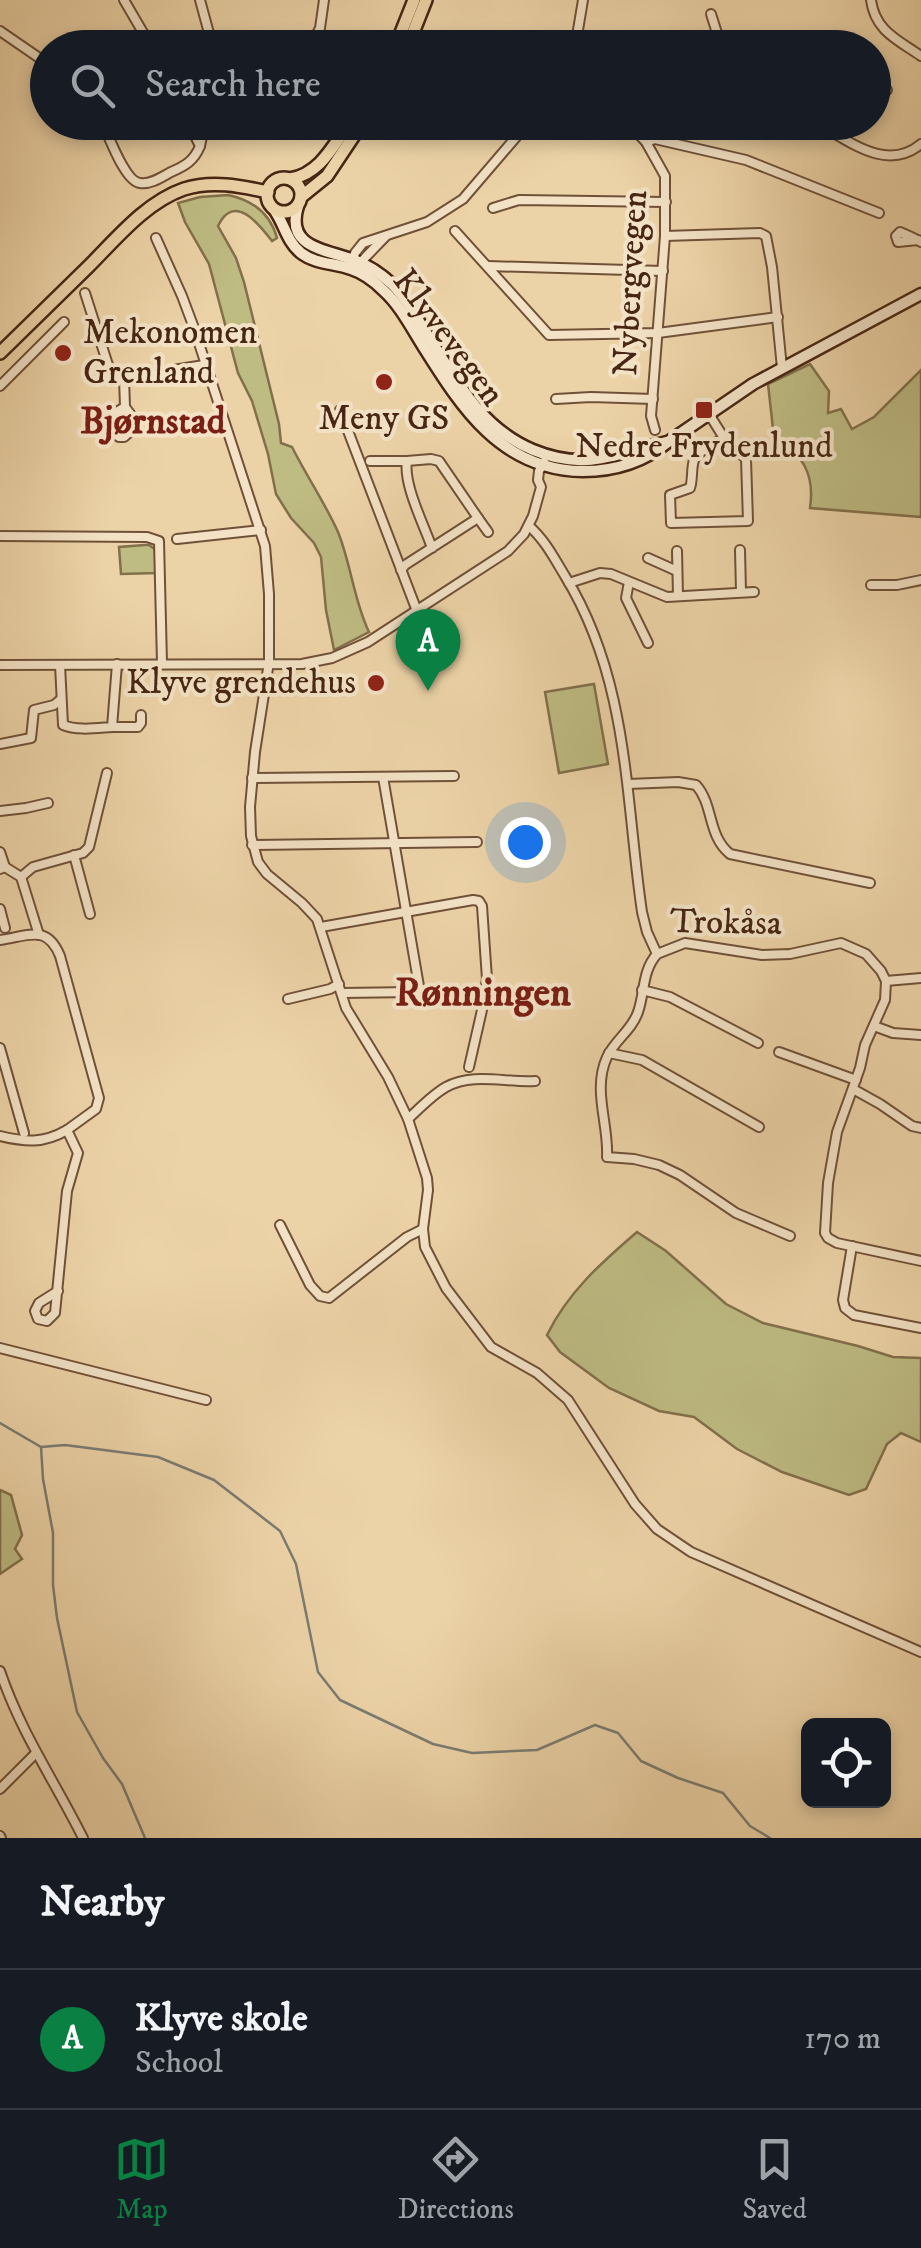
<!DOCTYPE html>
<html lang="en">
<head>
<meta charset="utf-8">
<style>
	:root { --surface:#171b24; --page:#20242c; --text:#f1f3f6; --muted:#9ea1a6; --line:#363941; --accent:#0b8043 }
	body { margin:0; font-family:"IM FELL DW Pica",serif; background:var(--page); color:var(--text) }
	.controls { position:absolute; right:30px; bottom:30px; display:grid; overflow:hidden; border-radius:15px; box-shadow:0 5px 15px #0003 }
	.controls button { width:90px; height:90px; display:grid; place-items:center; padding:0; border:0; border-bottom:2px solid var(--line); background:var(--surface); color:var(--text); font:50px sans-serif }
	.you { position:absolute; left:525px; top:842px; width:35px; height:35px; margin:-25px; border:8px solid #fff; border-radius:50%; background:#1a73e8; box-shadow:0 0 0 15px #1a73e833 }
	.badge { display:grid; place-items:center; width:65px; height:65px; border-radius:50%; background:var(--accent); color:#fff; font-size:32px; font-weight:700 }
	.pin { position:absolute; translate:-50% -82px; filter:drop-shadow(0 2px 5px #0008) }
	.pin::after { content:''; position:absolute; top:52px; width:35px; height:30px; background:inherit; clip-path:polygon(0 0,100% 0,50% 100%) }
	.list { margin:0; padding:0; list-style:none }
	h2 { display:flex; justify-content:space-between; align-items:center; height:130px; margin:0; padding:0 40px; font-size:42px }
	h2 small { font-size:32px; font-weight:400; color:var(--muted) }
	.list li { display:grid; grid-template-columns:65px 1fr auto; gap:30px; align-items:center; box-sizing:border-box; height:140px; padding:0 40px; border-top:2px solid var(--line) }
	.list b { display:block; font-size:38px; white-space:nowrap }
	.list p { margin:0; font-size:32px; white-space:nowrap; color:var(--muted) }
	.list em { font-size:32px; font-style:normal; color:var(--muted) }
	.icon { flex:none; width:55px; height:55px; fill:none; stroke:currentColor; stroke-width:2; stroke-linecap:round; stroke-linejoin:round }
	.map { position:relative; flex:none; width:921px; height:1838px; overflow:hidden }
	.search { position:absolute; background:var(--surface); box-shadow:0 5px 15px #0003; left:30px; right:30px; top:30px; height:110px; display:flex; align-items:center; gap:25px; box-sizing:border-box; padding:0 35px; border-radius:55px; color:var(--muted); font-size:38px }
	.sheet { height:270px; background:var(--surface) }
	nav { display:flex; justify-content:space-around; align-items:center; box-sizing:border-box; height:140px; border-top:2px solid var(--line); background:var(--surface); font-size:28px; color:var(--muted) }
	nav a { display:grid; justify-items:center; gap:5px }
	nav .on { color:var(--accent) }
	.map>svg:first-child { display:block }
	.green { fill:#bebb83; stroke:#82704b; stroke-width:2.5 }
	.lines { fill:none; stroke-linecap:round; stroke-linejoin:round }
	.stream { stroke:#7a7c72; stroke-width:2.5 }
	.minor-casing { stroke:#705138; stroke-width:12 }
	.secondary-casing { stroke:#472613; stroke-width:15 }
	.trunk-casing { stroke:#472613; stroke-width:16 }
	.minor { stroke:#f3e2c6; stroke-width:8 }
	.secondary { stroke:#f3e2c6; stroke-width:10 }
	.trunk { stroke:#ecd3a7; stroke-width:11 }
	.poi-dot { fill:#8f2418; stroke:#f3e2c6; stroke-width:4 }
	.labels { text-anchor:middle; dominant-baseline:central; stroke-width:8; stroke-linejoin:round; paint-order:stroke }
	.street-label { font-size:35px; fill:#472613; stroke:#f3e2c6 }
	.poi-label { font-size:35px; fill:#472613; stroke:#f3e2c6 }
	.neighbourhood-label { font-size:38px; font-weight:bold; fill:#7a1f14; stroke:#f3e2c6 }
	.quarter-label { font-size:40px; font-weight:bold; fill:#7a1f14; stroke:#f3e2c6 }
</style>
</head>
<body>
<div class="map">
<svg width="921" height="1838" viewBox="0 0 921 1838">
	<rect width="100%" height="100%" fill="#ecd3a7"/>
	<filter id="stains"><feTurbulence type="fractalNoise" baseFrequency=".002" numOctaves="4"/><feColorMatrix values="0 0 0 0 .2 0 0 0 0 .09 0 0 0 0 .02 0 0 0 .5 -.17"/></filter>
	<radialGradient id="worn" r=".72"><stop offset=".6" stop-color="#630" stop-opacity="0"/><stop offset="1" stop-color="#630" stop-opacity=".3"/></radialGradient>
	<!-- green -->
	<g class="green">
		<path d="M228,195c24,5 42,18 49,43l-5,3c-13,-17 -38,-49 -54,-15l18,32 8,24 35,142 2,19 11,4c14,28 33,56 46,85 13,32 16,69 31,100l-35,18 -8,-40 -5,-53 -7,-14 -23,-25 -15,-24 -8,-40 -16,-53 -14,-28 -29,-109 -24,-42 -7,-19 22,-6z"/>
		<path d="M810,364l19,27 -1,22 13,-4 11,20 22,-12 47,-47v147l-111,-9c5,-33 -7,-55 -36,-70l-6,-54z"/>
		<polygon points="145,545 149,545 156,550 157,573 121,574 119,547"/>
		<polygon points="594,684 608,764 559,773 545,692"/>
		<path d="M637,1232l29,19 60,53 37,19 95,23 35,11 28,1v84l-20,-9 -14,11 -21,45 -17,6 -67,-23 -45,-23 -43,-32 -35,-6 -50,-23 -49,-36 -13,-17c21,-43 54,-72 90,-103z"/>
		<polygon points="0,1490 11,1495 22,1535 15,1549 22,1559 0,1574"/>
	</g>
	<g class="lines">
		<!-- stream -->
		<g class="stream">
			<polyline points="0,1423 41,1447 65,1445 158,1457 214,1480 280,1531 296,1564 318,1672 340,1700 433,1744 472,1753 537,1750 595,1725 618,1733 641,1761 678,1778 723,1793 750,1826 770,1838"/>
			<polyline points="41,1447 43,1479 53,1533 53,1585 57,1618 77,1712 103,1758 122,1784 145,1838"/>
		</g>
		<!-- minor casing -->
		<g class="minor-casing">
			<g id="minor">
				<polyline points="124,0 152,48"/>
				<polyline points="200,0 213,48"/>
				<path d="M871,0c4,31 27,40 50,56"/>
				<polyline points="711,14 717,33 734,48"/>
				<polyline points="0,31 48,64"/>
				<polyline points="310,48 320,28 324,0"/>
				<polyline points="580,48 578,30 583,0"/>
				<polyline points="791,48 811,43 826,48"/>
				<polyline points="874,82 887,90"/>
				<path d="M102,122c7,14 23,60 38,61 10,2 22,-6 31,-11 14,-6 23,-11 29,-26l-12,-24"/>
				<polyline points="627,122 646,142 665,176 665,236 651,416 655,430"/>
				<path d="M815,122c33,18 71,51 106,22"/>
				<polyline points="646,142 655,139 746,160 879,213"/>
				<polyline points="200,146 205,122"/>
				<polyline points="493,208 519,200 666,202"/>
				<polyline points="455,231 549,335 658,333 778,317"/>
				<polyline points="665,236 760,233 766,236 772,267 782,368"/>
				<polyline points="156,238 182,296 194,328 265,546 269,594 269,662 255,752 250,807 251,836 258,862 267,874 302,903 317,919 346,1008 388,1077 408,1119 427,1178 428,1190 423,1229 425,1247 446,1288 491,1347 537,1373 568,1400 635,1504 657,1529 691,1552 921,1652"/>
				<path d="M918,240l-20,2 -2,-6 4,-4c7,3 14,6 21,10"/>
				<polyline points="352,263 355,253 363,243 427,222 463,199 529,122"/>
				<polyline points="357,266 385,237"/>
				<polyline points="488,266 663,271"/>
				<polyline points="85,293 109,368 116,377 124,378 204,365"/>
				<polyline points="124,378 125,407 115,413 108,424 109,430 119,437 124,437 132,430 131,415 125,407"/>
				<polyline points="0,386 64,322"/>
				<polyline points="556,399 591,397 653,399"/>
				<polyline points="340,410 417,611"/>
				<path d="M709,414l15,24 22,21 2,62 -77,2 -1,-28 20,-7c3,-8 1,-19 4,-28 4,-10 21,-16 30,-22"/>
				<polyline points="370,461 407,461"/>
				<polyline points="478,518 488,532"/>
				<path d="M529,526c16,14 25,32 36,50 64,104 60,220 77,336l5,20 10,22 28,-11 77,12 28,-1 51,-11 25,11 15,17 5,10 -1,19 -20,45 -5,23 -23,64 -9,51 -3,50 3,5 9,5 84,18"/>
				<polyline points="0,536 147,537 159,541 162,663"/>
				<polyline points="177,539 261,530"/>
				<polyline points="740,550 741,592"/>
				<polyline points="677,551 678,596"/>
				<polyline points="648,558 677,571"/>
				<path d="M401,570l4,-5 73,-47 -39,-57 -8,-2 -24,2c-4,23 17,64 25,87"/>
				<polyline points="629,582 626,598 648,643"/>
				<polyline points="569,583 600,573 611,574 667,597 754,592"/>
				<polyline points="871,585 897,585 921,580"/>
				<polyline points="0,665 302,664 332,658 368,642 508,551 524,534 533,516 541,487 538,480 539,471 544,462"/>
				<path d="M60,665l3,60c14,6 34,3 49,2l5,-63"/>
				<polyline points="112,727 138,727 141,723 141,715"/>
				<polyline points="0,744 31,738 34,710 54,705 60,700"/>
				<polyline points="383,777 420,992"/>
				<polyline points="252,778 454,776"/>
				<path d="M628,784l50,-2 18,3c18,20 11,50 34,69l140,29"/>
				<polyline points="0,811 26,808 48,803"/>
				<polyline points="252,845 477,842"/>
				<polyline points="0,852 5,867"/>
				<polyline points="74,855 90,914"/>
				<polyline points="0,869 5,867 21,877 39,935"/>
				<polyline points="21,877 33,867 83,853 89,847 107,773"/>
				<polyline points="0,909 5,928"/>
				<polyline points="321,927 473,900 479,901 482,906 487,979 482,1010 469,1067"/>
				<path d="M0,940c29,-4 47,-16 60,16l39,142 -3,11 -29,21"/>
				<path d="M657,954c-15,17 -12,38 -19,58 -6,18 -23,28 -31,45 -15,33 2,67 0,100l27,2 25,6 21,10 56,38 54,23"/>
				<polyline points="886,981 921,978"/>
				<polyline points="642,990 670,997 758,1043"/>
				<polyline points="342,993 485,991"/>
				<polyline points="288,999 330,989 339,984"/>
				<polyline points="874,1026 893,1033 921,1035"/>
				<polyline points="0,1048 24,1133"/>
				<polyline points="779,1052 856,1080"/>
				<polyline points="609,1053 642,1060 759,1127"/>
				<polyline points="853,1089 880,1104 912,1126 921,1128"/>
				<path d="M408,1119c12,-11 24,-24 38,-32 27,-15 60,-4 89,-6"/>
				<path d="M0,1136c25,6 43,8 67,-6l11,23 -11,38 -12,122 -8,8 -9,-2 -3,-8 4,-8 19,-12"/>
				<polyline points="280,1225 310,1285 320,1296 329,1298 407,1237 423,1229"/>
				<polyline points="852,1246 843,1300 845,1308 854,1315 921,1328"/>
				<polyline points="0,1348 206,1400"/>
				<path d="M0,1671c21,62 54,109 83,167"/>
				<polyline points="0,1789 36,1753"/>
				<polyline points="0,1836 1,1838"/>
			</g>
		</g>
		<!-- secondary casing -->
		<g class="secondary-casing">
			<g id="secondary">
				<path d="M298,206c-13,42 27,43 56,54 14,5 27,14 38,24 13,13 22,29 31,44 31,48 55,99 110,122 53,22 83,3 134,-8"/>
				<path d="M273,208c11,14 13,33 28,45 14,11 34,10 50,16 12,4 23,12 32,21 17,15 28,37 40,56 39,62 78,124 160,125 31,0 61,-9 85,-29l85,-58 168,-90"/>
			</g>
		</g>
		<!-- trunk casing -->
		<g class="trunk-casing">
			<g id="trunk">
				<polyline points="395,48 414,0"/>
				<polyline points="407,48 426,0"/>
				<circle cx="284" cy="195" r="17"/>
				<path d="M290,179c30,-5 43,-33 60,-57"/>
				<polyline points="301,197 327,176 363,122"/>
				<path d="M0,353c30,-29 59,-58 89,-87 27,-27 57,-64 95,-77 28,-9 56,-3 84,3"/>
			</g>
		</g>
		<!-- minor -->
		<use href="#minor" class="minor"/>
		<!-- secondary -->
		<use href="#secondary" class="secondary"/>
		<!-- trunk -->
		<use href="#trunk" class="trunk"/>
	</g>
	<!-- markers -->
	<g class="poi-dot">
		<circle cx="63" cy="353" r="10"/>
		<circle cx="384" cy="382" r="10"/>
		<rect x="694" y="400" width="20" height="20" rx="5"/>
		<circle cx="376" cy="683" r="10"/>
	</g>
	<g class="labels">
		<!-- street labels -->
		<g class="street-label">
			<text transform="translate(631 283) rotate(-87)">Nybergvegen</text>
			<text transform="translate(448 338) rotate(53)">Klyvevegen</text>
			<text transform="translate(726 923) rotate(1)">Trokåsa</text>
		</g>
		<!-- poi labels -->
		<g class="poi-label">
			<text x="83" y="333" text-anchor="start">Mekonomen<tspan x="83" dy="40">Grenland</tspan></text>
			<text x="384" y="419">Meny GS</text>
			<text x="704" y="447">Nedre Frydenlund</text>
			<text x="356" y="683" text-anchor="end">Klyve grendehus</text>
		</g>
		<!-- neighbourhood labels -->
		<g class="neighbourhood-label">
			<text x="153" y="422">Bjørnstad</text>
		</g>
		<!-- quarter labels -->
		<g class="quarter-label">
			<text x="483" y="994">Rønningen</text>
		</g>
	</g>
	<rect width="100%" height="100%" filter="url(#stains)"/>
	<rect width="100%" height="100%" fill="url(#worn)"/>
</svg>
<div class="controls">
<button><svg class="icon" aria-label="locate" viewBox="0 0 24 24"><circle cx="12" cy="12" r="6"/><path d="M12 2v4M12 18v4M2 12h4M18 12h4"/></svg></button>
</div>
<div class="you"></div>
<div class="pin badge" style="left:428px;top:691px">A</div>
<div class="search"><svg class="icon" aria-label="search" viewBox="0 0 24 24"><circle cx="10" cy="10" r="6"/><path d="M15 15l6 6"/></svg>Search here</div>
</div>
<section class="sheet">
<h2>Nearby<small></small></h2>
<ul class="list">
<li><span class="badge">A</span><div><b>Klyve skole</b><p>School</p></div><em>170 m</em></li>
</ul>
</section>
<nav>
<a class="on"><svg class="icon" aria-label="map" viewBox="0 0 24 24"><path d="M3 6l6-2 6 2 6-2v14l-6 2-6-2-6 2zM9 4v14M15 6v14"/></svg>Map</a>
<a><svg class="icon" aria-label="directions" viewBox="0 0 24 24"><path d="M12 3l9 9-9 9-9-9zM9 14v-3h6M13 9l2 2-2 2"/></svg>Directions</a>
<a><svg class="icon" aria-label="saved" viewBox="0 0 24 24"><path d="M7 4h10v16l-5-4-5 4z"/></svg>Saved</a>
</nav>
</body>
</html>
